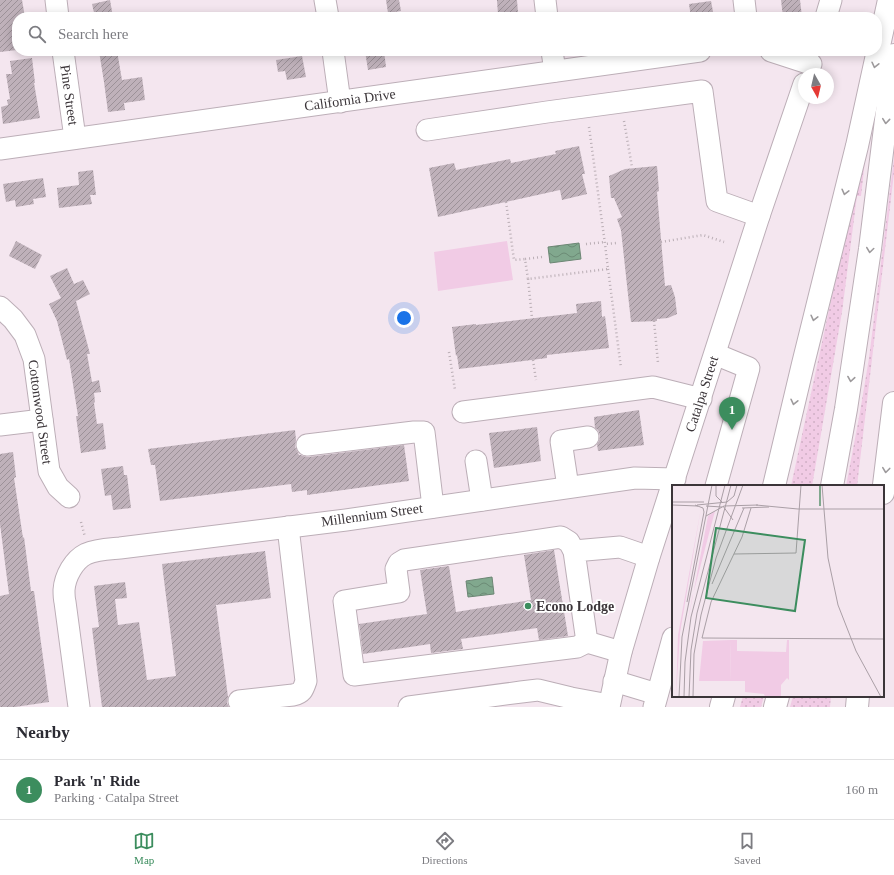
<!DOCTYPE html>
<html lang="en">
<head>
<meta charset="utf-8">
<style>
	:root { --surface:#fff; --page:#f2f2f3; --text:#2b2b33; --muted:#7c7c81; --line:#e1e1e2; --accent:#3c8d5e }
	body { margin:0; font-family:"Times New Roman",serif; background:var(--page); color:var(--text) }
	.compass { position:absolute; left:798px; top:68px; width:36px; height:36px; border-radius:50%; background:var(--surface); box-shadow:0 2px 10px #0003; rotate:172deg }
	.you { position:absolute; left:404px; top:318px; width:14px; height:14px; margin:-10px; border:3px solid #fff; border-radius:50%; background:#1a73e8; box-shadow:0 0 0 6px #1a73e833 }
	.badge { display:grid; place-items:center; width:26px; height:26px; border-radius:50%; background:var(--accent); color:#fff; font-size:13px; font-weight:700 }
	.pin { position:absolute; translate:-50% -33px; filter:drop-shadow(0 1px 2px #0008) }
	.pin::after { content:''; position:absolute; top:21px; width:14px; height:12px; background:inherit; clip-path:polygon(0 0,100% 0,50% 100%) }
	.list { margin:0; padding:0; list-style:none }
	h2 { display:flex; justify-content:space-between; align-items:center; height:52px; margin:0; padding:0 16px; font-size:17px }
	h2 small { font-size:13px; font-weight:400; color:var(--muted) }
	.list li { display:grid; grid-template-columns:26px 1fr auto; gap:12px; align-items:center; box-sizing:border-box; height:60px; padding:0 16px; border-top:1px solid var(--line) }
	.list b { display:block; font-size:15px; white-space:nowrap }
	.list p { margin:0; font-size:13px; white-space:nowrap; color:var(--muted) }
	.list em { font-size:13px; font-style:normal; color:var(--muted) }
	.icon { flex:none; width:22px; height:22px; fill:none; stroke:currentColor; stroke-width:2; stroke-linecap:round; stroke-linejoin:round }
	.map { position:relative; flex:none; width:894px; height:707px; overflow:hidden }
	.search { position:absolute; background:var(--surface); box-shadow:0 2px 10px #0003; left:12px; right:12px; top:12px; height:44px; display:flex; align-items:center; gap:10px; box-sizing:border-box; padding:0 14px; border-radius:16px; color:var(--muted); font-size:15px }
	.sheet { height:112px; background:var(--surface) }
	nav { display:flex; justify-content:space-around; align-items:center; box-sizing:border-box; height:56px; border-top:1px solid var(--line); background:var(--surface); font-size:11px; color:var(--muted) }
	nav a { display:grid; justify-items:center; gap:2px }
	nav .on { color:var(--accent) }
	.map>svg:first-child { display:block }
	.grass { fill:url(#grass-dots) }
	.garden { fill:#f1cbe5 }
	.water { fill:url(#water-waves); stroke:#6c8674 }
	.building { fill:url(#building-hatch) }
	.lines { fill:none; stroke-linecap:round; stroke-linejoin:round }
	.minor-casing { stroke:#bcaeb7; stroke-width:23 }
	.highway-casing { stroke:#bcaeb7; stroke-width:24 }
	.path { stroke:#baaeb5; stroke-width:2.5; stroke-dasharray:1 3; stroke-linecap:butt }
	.minor { stroke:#fff; stroke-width:21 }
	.highway { stroke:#fff; stroke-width:22 }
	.oneway { stroke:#9d9a9c }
	.poi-dot { fill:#3c8d5e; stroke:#fff; stroke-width:1.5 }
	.labels { text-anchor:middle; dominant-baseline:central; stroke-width:3.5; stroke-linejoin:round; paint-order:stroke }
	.street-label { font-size:14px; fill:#3b3539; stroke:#fff }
	.poi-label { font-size:14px; font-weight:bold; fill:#3b3539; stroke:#fff; text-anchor:start }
	.inset-river { fill:none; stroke:#81a88e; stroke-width:2 }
	.inset-road { fill:none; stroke:#aa9fa6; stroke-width:1 }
	.view { fill:#3c8d5e; fill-opacity:0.15; stroke:#3c8d5e; stroke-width:2 }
	.inset-edge { fill:none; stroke:#3b3539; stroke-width:2 }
</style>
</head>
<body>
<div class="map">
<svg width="894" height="707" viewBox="0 0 894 707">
	<defs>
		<pattern id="grass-dots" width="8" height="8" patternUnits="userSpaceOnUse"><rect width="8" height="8" fill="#f1cbe5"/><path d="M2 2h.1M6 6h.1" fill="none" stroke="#d0afc5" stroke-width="1.8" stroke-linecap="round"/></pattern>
		<pattern id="water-waves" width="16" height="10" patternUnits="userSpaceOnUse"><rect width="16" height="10" fill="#81a88e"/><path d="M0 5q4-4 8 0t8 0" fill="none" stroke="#6b8a75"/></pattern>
		<pattern id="building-hatch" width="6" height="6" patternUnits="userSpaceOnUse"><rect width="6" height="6" fill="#bfb1ba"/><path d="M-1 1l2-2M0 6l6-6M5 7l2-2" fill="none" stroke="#9c9198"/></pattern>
	</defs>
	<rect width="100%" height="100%" fill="#f4e6ef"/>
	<!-- grass -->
	<g class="grass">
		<polygon points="865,143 867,143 861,196 857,196 842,312 812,486 791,486"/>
		<polygon points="894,158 894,173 857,486 846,486 860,412 869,358"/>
		<polygon points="743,696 764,696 761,707 740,707"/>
		<polygon points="793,696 831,696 830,707 790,707"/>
	</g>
	<!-- garden -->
	<polygon class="garden" points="507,241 513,280 438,291 434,252"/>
	<!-- water -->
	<g class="water">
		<polygon points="579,243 581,259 550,263 548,247"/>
		<polygon points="492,577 494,594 468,597 466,581"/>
	</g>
	<!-- building -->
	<g class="building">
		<polygon points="0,0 22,0 25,17 17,17 17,50 0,52"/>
		<polygon points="110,0 113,17 95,17 92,4"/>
		<polygon points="386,0 399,0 401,11 388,13"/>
		<polygon points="497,0 517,0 518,13 498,15"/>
		<polygon points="781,0 800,0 802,17 783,17"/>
		<polygon points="711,1 714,17 691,17 689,4"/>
		<polygon points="99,51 117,51 122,80 142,77 145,100 124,103 125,110 108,112 104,82"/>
		<polygon points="365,51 384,51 386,67 368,70"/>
		<polygon points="302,56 306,77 287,80 285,71 278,72 276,60"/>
		<polygon points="32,58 35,83 34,83 40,118 3,124 1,107 8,105 7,100 10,99 6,74 12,74 10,61"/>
		<polygon points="579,146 585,174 582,174 587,194 562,200 560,190 438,217 429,168 454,163 456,170 510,159 511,163 556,154 555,151"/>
		<polygon points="657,166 659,191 657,192 665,286 671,285 675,297 677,314 668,318 657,319 657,321 631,322 621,230 617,219 622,217 614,198 611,198 609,176 625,169"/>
		<polygon points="93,170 96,195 90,195 92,204 59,208 57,188 79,185 78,172"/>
		<polygon points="43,178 46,197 33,199 34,204 16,207 15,200 6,202 3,184"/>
		<polygon points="16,241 42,255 35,269 9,256"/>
		<polygon points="67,268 74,284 83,280 90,294 76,301 90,354 87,354 92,382 99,380 101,392 94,393 95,402 94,403 97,424 103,423 106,449 81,453 76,416 78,416 69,359 67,360 57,321 49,304 61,298 50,276"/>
		<polygon points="601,301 602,317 605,316 609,348 547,355 547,358 459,369 457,355 456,356 452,327 476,324 476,325 577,313 576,304"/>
		<polygon points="639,410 644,445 598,451 597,444 599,441 600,436 598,430 595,428 594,417"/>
		<polygon points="537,427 541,461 494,468 489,433"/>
		<polygon points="295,430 296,440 295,447 299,455 301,455 303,456 308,457 404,445 409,481 307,495 307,490 292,492 291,484 160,501 155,465 151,465 148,449"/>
		<polygon points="13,452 16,477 14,478 23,538 24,537 31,591 34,591 49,702 15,707 0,707 0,596 9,594 0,524 0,454"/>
		<polygon points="123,466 124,475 127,475 131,508 113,510 111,495 105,496 101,469"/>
		<polygon points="554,550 568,636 539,640 537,628 461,639 463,649 431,653 430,644 363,654 359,624 427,614 420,570 449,566 456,612 531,600 524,555"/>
		<polygon points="265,551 271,598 216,605 228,697 227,703 229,707 102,707 92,628 99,627 94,586 125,582 127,598 115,599 118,625 139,622 147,680 176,676 162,564"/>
	</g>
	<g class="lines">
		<!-- minor casing -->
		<g class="minor-casing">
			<g id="minor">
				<polyline points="56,0 58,17"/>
				<polyline points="325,0 328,17"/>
				<polyline points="545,0 547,17"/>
				<polyline points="744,0 746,17"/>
				<polyline points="826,17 831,0"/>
				<polyline points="63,51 75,138"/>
				<polyline points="333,51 340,102"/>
				<polyline points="552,51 555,71"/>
				<polyline points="771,51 811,64"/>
				<polyline points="427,130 547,112 702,91 717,201 759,216"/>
				<polyline points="0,149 700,51"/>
				<polyline points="0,307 13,319 25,335 34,359 49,471 58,487 69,497"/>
				<polyline points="715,354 749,368 716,486"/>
				<polyline points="463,412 653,387 701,399"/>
				<polyline points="0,425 42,420"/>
				<polyline points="307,445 414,432 424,432 433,507"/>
				<polyline points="476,461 482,500"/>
				<polyline points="568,487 561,441 588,437"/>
				<polyline points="574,551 569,542 561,537 404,560 399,563 396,569 399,592 344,601 354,675 577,647 587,642"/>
				<polyline points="621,652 587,642 574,551 620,547 649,557"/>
				<polyline points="614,681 657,694"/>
				<path d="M239,701l54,-6c9,-2 10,-5 13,-14l-18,-154"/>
				<path d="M79,707l-14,-105c-1,-4 -1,-8 -1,-12 1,-14 10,-30 22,-36 11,-5 23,-5 34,-6l226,-28 289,-42 40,1"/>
				<polyline points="409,707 521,692 538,690 571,698 609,705"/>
				<polyline points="609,707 621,652 649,557 759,216 804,84"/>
				<polyline points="654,707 673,638"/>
			</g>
		</g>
		<!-- highway casing -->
		<g class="highway-casing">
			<g id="highway">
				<polyline points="774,486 803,364 857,146 889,0"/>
				<polyline points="832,486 846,409 870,249 894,55"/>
				<polyline points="883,493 894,403"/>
				<polyline points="721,707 724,696"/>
				<polyline points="775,707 778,696"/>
				<polyline points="857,707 858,696"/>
			</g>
		</g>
		<!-- path -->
		<g class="path">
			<polyline points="624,121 632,167"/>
			<polyline points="589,127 605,244 617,243"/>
			<polyline points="506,202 514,260 525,259"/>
			<polyline points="661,242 703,235 724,242"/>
			<polyline points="586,244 605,242"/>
			<polyline points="542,257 525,259 528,279 608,269 605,244"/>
			<polyline points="608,269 621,368"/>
			<polyline points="528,279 532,318"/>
			<polyline points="654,321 658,363"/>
			<polyline points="449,352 455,390"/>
			<polyline points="533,360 536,380"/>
			<polyline points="81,522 85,537"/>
		</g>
		<!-- minor -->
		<use href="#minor" class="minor"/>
		<!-- highway -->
		<use href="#highway" class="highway"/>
	</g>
	<!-- one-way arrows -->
	<defs><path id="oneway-chevron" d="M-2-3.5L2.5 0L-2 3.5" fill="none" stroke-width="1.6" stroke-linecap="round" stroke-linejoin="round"/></defs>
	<g class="oneway">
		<use href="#oneway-chevron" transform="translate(875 65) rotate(103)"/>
		<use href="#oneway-chevron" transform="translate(886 121) rotate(96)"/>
		<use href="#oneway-chevron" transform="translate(845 192) rotate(104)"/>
		<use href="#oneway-chevron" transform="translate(870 250) rotate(98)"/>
		<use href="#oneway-chevron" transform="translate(814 318) rotate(104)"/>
		<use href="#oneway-chevron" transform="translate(851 379) rotate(99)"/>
		<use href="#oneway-chevron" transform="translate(794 402) rotate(103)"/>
		<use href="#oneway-chevron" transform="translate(886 470) rotate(97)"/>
	</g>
	<!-- markers -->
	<circle class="poi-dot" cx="528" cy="606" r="4"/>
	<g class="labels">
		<!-- street labels -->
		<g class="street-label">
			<text transform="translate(69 95) rotate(82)">Pine Street</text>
			<text transform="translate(350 100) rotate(-8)">California Drive</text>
			<text transform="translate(702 394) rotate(-72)">Catalpa Street</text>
			<text transform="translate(40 412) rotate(82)">Cottonwood Street</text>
			<text transform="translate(372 515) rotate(-8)">Millennium Street</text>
		</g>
		<!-- poi labels -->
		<g class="poi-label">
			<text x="536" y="606">Econo Lodge</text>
		</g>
	</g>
	<!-- overview -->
	<g transform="translate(672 485)">
		<rect width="212" height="212" fill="#f4e6ef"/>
		<path d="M29,23l-21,125 -4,64 2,-62zM43,26l-23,87 -7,39 23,-121z" fill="#f1cbe5"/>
		<path d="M59,155l-1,41h-31l4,-40z" fill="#f1cbe5"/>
		<path d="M59,155h6v11l49,1 1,-12h2v40l-2,-2 -6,7v12h-16l-1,-3 -19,-2v-11h-15z" fill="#f1cbe5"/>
		<path class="inset-river" d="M148,21v-21"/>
		<path class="inset-road" d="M44,0v11l7,7M150,0l6,73 10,47 18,46 25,46M0,17h32M0,20l26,1M25,20l30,-3 7,-6 3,-11M84,20l42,4h86M34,21l16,1M51,21l10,14M70,23l27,-1M79,23l-9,29 -31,65 -9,36 182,1M34,31l18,-10 34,-1M62,69l62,-1 5,-68M40,99l32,-76M15,117l17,-90 -1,-4 -8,-3M7,212l3,-60 30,-152M12,212l1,-35 6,-45 34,-132M17,212l2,-47 6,-37 34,-128M21,212l1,-43 7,-39 15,-57 27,-73"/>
		<path class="view" d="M44,43l89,12 -10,71 -89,-13z"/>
		<rect width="212" height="212" class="inset-edge"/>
	</g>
</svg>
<svg class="compass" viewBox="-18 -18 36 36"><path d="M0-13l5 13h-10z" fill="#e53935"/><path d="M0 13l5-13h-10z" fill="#7c7c81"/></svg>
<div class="you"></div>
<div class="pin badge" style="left:732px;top:430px">1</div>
<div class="search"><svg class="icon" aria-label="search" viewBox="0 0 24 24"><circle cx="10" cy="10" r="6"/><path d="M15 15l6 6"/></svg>Search here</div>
</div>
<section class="sheet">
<h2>Nearby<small></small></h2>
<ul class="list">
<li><span class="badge">1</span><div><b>Park 'n' Ride</b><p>Parking · Catalpa Street</p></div><em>160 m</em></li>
</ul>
</section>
<nav>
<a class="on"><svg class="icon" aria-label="map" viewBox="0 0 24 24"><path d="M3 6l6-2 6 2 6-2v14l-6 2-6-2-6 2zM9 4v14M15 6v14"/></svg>Map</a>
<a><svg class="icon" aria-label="directions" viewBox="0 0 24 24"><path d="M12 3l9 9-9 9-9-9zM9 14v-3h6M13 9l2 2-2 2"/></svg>Directions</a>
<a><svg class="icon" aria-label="saved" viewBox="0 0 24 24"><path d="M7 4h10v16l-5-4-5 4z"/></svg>Saved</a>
</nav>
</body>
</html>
